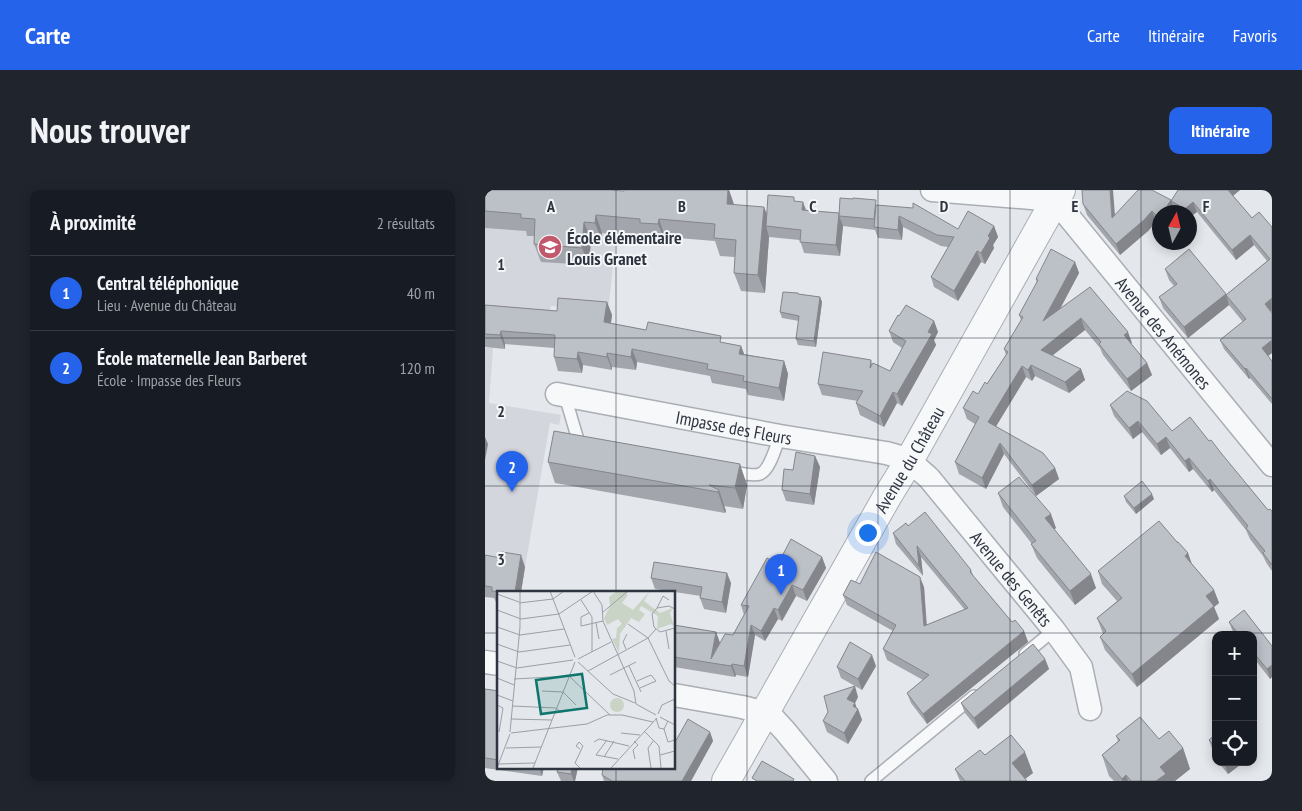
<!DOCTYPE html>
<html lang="fr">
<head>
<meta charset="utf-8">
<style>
	:root { --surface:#171b24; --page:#20242c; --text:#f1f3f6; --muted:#9ea1a6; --line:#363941; --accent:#2563eb }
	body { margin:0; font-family:"PT Sans Narrow",sans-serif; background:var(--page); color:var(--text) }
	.controls { position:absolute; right:15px; bottom:15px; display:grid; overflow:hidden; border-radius:10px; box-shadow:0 2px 12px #0003 }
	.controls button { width:45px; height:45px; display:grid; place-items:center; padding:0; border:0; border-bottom:1px solid var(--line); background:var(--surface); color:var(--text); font:25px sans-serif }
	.compass { position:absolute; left:667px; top:15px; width:45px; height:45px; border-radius:50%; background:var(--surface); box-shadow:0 2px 12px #0003; rotate:8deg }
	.you { position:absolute; left:382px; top:342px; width:18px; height:18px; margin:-12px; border:4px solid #fff; border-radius:50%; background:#1a73e8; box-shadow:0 0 0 8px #1a73e833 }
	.badge { display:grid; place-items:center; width:32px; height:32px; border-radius:50%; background:var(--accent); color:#fff; font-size:16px; font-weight:700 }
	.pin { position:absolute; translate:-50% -41px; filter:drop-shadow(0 1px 2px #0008) }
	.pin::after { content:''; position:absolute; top:26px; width:18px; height:15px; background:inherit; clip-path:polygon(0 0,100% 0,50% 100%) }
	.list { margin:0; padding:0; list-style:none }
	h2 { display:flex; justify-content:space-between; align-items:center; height:65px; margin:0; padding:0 20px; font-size:21px }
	h2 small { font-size:16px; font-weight:400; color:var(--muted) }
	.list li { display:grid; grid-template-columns:32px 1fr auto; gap:15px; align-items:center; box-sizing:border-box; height:75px; padding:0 20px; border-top:1px solid var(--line) }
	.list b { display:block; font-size:19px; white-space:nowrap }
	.list p { margin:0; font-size:16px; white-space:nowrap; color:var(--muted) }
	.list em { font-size:16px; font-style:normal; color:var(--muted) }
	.icon { flex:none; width:28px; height:28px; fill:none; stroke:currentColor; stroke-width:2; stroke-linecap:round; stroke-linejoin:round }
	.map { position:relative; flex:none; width:787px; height:591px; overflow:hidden; border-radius:10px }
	header { display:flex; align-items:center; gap:30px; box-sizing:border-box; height:70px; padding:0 25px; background:var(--accent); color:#fff }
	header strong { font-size:24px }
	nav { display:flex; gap:28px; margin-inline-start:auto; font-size:18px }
	.intro { display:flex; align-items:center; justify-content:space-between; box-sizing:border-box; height:120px; padding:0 30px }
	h1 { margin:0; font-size:35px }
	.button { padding:12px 22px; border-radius:10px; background:var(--accent); color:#fff; font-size:18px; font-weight:700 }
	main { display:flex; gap:30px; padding:0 30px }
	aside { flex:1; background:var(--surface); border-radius:10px; box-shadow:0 2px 12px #0003 }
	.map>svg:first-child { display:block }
	.built { fill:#d3d6dc }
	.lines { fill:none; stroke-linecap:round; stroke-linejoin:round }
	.service-casing { stroke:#aaaeb5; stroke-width:14 }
	.minor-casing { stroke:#aaaeb5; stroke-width:25 }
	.tertiary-casing { stroke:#aaaeb5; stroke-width:30 }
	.service { stroke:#f7f8f9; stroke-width:11 }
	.minor { stroke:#f7f8f9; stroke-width:22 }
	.tertiary { stroke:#f7f8f9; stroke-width:28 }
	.wall { fill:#a2a5ab }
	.shaded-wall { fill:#84868b }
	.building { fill:#bcc0c7; stroke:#84868b }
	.grid { fill:none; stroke:#2e3541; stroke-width:1; stroke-opacity:0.55 }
	.labels { text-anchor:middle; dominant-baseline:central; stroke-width:4; stroke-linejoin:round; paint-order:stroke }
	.poi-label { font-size:18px; font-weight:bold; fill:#2e3541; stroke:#f4f6f8; text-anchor:start }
	.street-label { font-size:18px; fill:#2e3541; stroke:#f4f6f8 }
	.inset-road { fill:none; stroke:#9ba0a7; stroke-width:1 }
	.view { fill:#0f766e; fill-opacity:0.15; stroke:#0f766e; stroke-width:2.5 }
	.inset-edge { fill:none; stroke:#2e3541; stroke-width:2.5 }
	.grid-label { font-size:16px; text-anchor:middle; font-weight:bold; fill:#2e3541; stroke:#f4f6f8; stroke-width:4; stroke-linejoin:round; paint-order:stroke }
</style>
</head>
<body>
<header>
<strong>Carte</strong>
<nav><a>Carte</a><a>Itinéraire</a><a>Favoris</a></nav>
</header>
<div class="intro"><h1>Nous trouver</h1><a class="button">Itinéraire</a></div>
<main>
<aside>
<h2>À proximité<small>2 résultats</small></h2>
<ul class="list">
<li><span class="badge">1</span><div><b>Central téléphonique</b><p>Lieu · Avenue du Château</p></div><em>40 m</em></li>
<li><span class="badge">2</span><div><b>École maternelle Jean Barberet</b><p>École · Impasse des Fleurs</p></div><em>120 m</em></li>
</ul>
</aside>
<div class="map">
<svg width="787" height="591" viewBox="0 0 787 591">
	<rect width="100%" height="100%" fill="#e4e7eb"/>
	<!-- built -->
	<g class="built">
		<polygon points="0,10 134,18 126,95 123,120 66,116 65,121 0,117"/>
		<polygon points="0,158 8,158 4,213 76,225 74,235 65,233 40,377 0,370"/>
	</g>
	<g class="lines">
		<!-- service casing -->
		<g class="service-casing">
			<g id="service">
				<polyline points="80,206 93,250 97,255 100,256"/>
				<path d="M244,281c9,1 22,6 31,3 10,-4 16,-28 20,-38"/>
				<polyline points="540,464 569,440"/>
				<polyline points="386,591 489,506"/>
			</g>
		</g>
		<!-- minor casing -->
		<g class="minor-casing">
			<g id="minor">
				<path id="s1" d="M447,0l123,10 217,265"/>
				<path id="s2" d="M72,204l223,42 106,17c22,5 26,10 43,25l125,152 27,37 9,42"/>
				<polyline points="0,472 14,474"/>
				<polyline points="189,505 257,517 281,523 289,529 300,541 341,591"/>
			</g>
		</g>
		<!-- tertiary casing -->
		<g class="tertiary-casing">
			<g id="tertiary">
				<path id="s3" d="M241,591l161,-284 22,-36 152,-271"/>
			</g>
		</g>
		<!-- service -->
		<use href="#service" class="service"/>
		<!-- minor -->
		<use href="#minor" class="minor"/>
		<!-- tertiary -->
		<use href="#tertiary" class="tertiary"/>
	</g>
	<!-- wall -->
	<g class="wall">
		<polygon points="0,0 139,1 244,0 249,14 282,23 311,11 321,20 354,23 392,15 473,39 509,36 513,47 508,55 509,58 500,74 496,72 473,111 449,97 446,87 463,57 456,56 418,37 417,50 393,48 390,40 358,36 355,66 319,63 315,50 284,47 280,103 256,101 249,83 250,67 235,66 230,51 180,47 180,51 161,50 160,47 117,43 117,51 106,50 104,75 56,72 49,54 49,46 42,46 41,41 0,38"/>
		<polygon points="693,0 755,0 748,6 767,28 787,37 787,121 786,122 787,123 787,163 783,166 787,171 787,214 765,188 764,189 739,159 735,150 758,132 744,115 703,148 678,118 674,107 689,96 684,90 680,79 741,105 782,71 769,55 751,70 712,22 692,22 690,21 686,11"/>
		<polygon points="686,10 690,21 674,22 674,35 671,32 663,41 635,65 602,25 598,14 630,25"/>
		<polygon points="590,72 594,83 575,118 647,153 646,154 662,173 667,185 646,201 618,165 615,158 600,140 567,166 596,179 600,190 584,203 550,186 547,191 541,187 511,236 570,278 574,289 551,306 519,264 501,299 474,284 470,272 490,234 482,229 478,218 493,204 502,194 521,165 519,159 536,130 534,125 552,93 551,89"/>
		<polygon points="314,104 335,107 337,112 331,157 313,155 311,149 314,131 297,128 295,122"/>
		<polygon points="122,112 127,125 126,133 161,140 256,156 259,164 299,171 303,184 299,211 263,205 261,199 227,193 225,186 152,172 151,180 127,177 127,180 98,175 97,183 73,181 69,167 69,158 20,154 20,159 0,157 0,115 72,121"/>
		<polygon points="414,126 449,131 453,142 449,150 451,155 417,216 412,213 399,237 375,225 371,213 373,211 337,205 333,194 386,170 387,174 405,181 417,158 408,152 404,141"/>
		<polygon points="625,215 687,241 724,251 783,320 787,321 787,381 782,374 778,366 765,349 761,340 729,300 727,302 708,279 704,282 685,258 676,265 657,242 648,249 629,226"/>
		<polygon points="330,266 335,277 329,315 301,311 297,300 308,280"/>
		<polygon points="63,272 262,295 258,319 239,316 241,321 240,323 70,293"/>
		<polygon points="513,303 571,338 569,339 611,398 590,415 552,368 546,354 547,354 518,317"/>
		<polygon points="639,306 669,309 651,324 641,312"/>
		<polygon points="423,336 486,380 489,387 527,432 539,441 543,452 442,534 426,513 422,503 438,490 402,470 398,459 408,441 362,415 358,405 375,394 439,397 442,435 480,420 436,367 438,386 411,354 408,343"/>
		<polygon points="703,363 706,373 729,400 734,413 729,417 734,429 652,497 620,460 615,447 618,444 617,441 612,428 632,411 617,394 613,381"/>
		<polygon points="0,365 40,377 36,402 14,402 14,413 11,412 9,408 0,407"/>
		<polygon points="337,367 341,378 322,411 311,406 297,431 293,429 280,451 270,445 263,487 251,485 250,487 189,477 189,435 231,442 235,453 248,445 259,425 256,415 293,374"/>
		<polygon points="166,388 246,393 241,423 219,419 215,408 216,406 170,399"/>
		<polygon points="759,420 787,456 787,487 785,489 768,467 768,445 750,445 748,442 744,432"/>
		<polygon points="560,469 564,479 493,539 480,523 476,513"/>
		<polygon points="391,476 377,500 356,488 352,477"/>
		<polygon points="0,499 14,501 14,577 59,577 57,586 0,578"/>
		<polygon points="373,507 370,513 372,519 373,519 377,530 363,554 342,542 338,531"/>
		<polygon points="225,542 228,551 206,591 119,591 117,585 189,577"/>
		<polygon points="731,544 731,569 724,550"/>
		<polygon points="631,546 674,549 698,558 705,579 690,591 629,591 624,586 617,565 633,551"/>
		<polygon points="500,565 548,583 540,589 542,591 475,591 470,579"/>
		<polygon points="733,572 759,572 743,584"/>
		<polygon points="93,577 90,591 76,591 72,582"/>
	</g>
	<!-- shaded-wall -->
	<g class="shaded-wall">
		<polygon points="243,0 244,0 249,15 242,14"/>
		<polygon points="625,0 628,0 631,39 627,28"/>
		<polygon points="742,0 755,0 745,8"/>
		<polygon points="686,10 690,21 689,22 678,22"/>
		<polygon points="318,12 322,23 317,20"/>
		<polygon points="708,12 712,22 704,28 704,22 701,22 700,19"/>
		<polygon points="279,17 286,34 281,36 284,47 280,103 273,85"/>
		<polygon points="667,21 671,32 663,41 635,65 631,54"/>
		<polygon points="111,25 117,43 117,51 110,33"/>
		<polygon points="354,26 358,36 355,66 351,55"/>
		<polygon points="414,26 418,37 417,50 413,40"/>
		<polygon points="174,29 180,47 180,51 173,34"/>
		<polygon points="99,32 106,50 104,75 97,58"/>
		<polygon points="509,36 513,47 508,55 509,58 500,74 496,63 503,46"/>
		<polygon points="765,45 769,55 751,70 747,60"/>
		<polygon points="492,61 496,72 473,111 469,101"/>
		<polygon points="590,72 594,83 563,142 558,131"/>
		<polygon points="741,104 744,115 703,148 699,137"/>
		<polygon points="335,107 337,112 331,157 329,151"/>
		<polygon points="787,108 787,121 784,124 780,114"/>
		<polygon points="122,112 127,125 124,145 119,132"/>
		<polygon points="596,128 600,140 560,171 556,160"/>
		<polygon points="449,131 453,142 449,150 451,155 417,216 412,204"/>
		<polygon points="16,141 20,154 20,159 15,145"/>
		<polygon points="643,142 647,153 643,156 639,145"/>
		<polygon points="787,150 787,163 780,168 777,158"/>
		<polygon points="256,156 261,169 254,164"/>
		<polygon points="147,159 152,172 151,180 146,167"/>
		<polygon points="93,162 98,175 97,183 92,169"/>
		<polygon points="122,163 127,177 127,180 122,167"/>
		<polygon points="299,171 303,184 299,211 294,198"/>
		<polygon points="662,173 667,185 646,201 642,189"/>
		<polygon points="546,175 550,186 547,191 543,180"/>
		<polygon points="537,176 541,187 507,243 503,232"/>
		<polygon points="761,178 765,188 764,189 760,179"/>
		<polygon points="596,179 600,190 584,203 580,192"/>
		<polygon points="408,202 412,213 399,237 395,226"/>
		<polygon points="653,231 657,242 648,249 644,238"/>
		<polygon points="0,247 3,254 0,270"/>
		<polygon points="681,247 685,258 676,265 672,254"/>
		<polygon points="515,253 519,264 501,299 497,288"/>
		<polygon points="330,266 335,277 329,315 325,304"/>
		<polygon points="704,268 708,279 704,282 700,271"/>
		<polygon points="255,274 262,295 258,319 250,298"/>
		<polygon points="570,278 574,289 551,306 547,295"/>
		<polygon points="725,289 729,300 727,302 723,291"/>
		<polygon points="234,300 241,321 240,323 233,302"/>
		<polygon points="667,304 669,309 651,324 649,318"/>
		<polygon points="566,324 571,338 566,342 560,328"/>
		<polygon points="432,356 436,367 438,386 434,376"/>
		<polygon points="703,363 708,377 700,366"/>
		<polygon points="36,365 40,377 36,402 30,402"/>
		<polygon points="337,367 341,378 322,411 318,400"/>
		<polygon points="242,383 246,393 241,423 237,412"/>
		<polygon points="606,384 611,398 590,415 585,401"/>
		<polygon points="435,387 439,397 442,446 439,436"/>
		<polygon points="307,395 311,406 297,431 293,420"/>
		<polygon points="729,400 734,413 729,417 734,429 652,497 647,484 721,406"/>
		<polygon points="289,418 293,429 280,451 276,441"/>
		<polygon points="266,435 270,445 263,487 259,476"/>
		<polygon points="539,441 543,452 442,534 438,524"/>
		<polygon points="231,442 235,453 226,469"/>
		<polygon points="387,465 391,476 377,500 373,489"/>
		<polygon points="560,469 564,479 493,539 489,528"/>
		<polygon points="247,474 251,485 250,487 246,476"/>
		<polygon points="787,475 787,487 785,489 782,479"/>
		<polygon points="370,496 373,507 370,513 372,520 373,519 377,530 363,554 359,543 362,509"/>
		<polygon points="225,542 228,551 206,591 197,591"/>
		<polygon points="698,558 705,579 690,591 671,591 675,577"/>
		<polygon points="540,562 548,583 537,591 527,573"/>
		<polygon points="739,572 759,572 743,584"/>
		<polygon points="54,577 59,577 57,586"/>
		<polygon points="87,577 93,577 90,591 89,591 86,584"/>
		<polygon points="641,585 643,591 637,591 637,589"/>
	</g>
	<!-- building -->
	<g class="building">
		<polygon points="0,0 125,0 139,1 139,0 243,0 242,14 279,17 273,85 249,83 251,50 229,48 230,34 174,29 173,34 155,33 155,29 111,25 110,33 99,32 97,58 49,54 50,29 36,28 36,24 0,21"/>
		<polygon points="597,0 625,0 627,28 653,0 667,0 686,10 678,22 674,22 674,28 667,21 659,30 631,54 598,14"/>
		<polygon points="693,0 743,0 767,28 774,22 787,37 787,108 780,114 787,123 787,150 777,158 787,171 787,209 761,178 760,179 735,150 761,129 741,105 785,69 765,45 747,60 708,12 700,19 686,11"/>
		<polygon points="283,5 309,7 309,11 318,12 317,20 354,23 351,55 315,52 316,40 281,36"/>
		<polygon points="355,8 368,9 368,8 391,10 389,29 354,26"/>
		<polygon points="428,13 473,39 483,21 509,36 503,46 505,48 496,63 492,61 469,101 446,87 469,47 452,45 414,26 413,40 389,37 391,15 428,18"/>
		<polygon points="566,59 590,72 558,131 605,97 643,142 639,145 662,173 642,189 614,154 616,152 596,128 556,160 596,179 580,192 546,175 543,180 537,176 503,232 558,263 570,278 547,295 515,253 497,288 470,272 494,227 478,218 488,201 493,204 500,192 502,194 523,162 519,159 538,127 534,125 553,90 551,89"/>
		<polygon points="704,59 741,104 699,137 674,107 692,94 680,79"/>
		<polygon points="298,102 313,103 313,104 335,107 329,151 311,149 314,126 295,122"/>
		<polygon points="73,108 122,112 119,132 161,140 163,132 236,146 235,152 256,156 254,164 299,171 294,198 258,191 259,186 222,179 223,174 147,159 146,167 122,163 122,167 93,162 92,169 69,167 70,145 16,141 15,145 0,144 0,115 72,121"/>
		<polygon points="421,115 449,131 443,142 447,144 412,204 408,202 395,226 371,213 378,201 333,194 338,162 386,170 385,178 388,173 405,181 421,151 404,141 413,125 414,126"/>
		<polygon points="642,201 662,211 687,241 705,227 724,251 726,250 736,263 783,320 785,319 787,321 787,375 778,363 780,361 761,338 763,336 725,289 723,291 704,268 700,271 681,247 672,254 653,231 644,238 625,215"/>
		<polygon points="69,241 255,274 250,298 224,295 234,300 233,302 63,272"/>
		<polygon points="311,262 330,266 325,304 297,300 299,279 308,280"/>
		<polygon points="534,287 566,324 560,328 606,384 585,401 546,354 551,351 513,303"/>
		<polygon points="657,291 667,304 649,318 639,306"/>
		<polygon points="440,322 486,380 485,382 527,432 530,430 539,441 438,524 422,503 444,485 398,459 411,435 358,405 366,390 375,394 391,362 435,387 439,436 483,418 432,356 434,376 408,343 421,333 423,336"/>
		<polygon points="674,331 692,352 693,352 703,363 700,366 729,400 721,406 729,416 647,484 615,447 621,441 612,428 637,408 613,381"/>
		<polygon points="306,349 337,367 318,400 307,395 293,420 289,418 276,441 266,435 259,476 247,474 246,476 189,467 189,435 231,442 226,469 240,444 248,445 264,416 256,415 282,368 293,374"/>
		<polygon points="17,362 36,365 30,402 14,402 7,401 7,397 0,396 0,365 16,368"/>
		<polygon points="169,372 242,383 237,412 215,408 217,397 166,388"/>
		<polygon points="759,420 787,456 787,475 782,479 768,462 768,445 754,445 744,432"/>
		<polygon points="365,452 387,465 373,489 352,477"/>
		<polygon points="548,454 560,469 489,528 476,513"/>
		<polygon points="370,496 362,509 370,513 368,516 373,519 359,543 338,531 343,522 339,506"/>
		<polygon points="0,499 14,501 14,570 0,568"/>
		<polygon points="655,527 674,549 684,541 698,558 675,577 681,584 671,591 646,591 641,585 637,589 617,565 635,550 631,546"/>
		<polygon points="203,529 225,542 197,591 127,591 117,585 118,577 189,577 189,554"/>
		<polygon points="731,544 731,558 724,550"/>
		<polygon points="526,545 540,562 527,573 542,591 480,591 470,579 495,560 500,565"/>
		<polygon points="277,571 309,589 308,591 272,591 267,588"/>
		<polygon points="73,577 87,577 86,584 72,582"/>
	</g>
	<!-- grid -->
	<path class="grid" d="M131,0v402M262,0v591M393,0v591M525,0v591M656,0v591M0,148h787M0,296h787M0,443h14M189,443h598M131,577v14"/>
	<!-- icons -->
	<defs>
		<g id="school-disc" transform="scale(1.25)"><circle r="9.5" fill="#c1586b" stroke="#f4f6f8"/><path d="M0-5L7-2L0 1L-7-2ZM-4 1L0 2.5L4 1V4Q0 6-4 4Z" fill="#fff"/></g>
	</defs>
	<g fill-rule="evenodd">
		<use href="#school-disc" x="65" y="57"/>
	</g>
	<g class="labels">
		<!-- poi labels -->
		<g class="poi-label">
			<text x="82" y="47">École élémentaire<tspan x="82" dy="21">Louis Granet</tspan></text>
		</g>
		<!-- street labels -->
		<g class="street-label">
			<text stroke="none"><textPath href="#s1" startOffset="295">Avenue des Anémones</textPath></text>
			<text stroke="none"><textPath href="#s2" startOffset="180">Impasse des Fleurs</textPath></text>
			<text stroke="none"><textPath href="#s3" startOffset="370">Avenue du Château</textPath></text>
			<text stroke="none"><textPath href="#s2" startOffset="515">Avenue des Genêts</textPath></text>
		</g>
	</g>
	<!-- overview -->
	<g transform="translate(12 401)">
		<rect width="178" height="178" fill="#e4e7eb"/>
		<path d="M120,0h16l-7,2 2,2 -6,8 11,7 17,-19 -6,10 16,12 13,-5 -3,5 4,13 -3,-2 -14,5 1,-13 -17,-10 -2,4 6,4 -6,8 -8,-4 -11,16 -1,19 -7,-14 4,-1 1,-10 5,-4 -4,-5 -11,6 -3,-7 6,-12 -1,-9zM113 114a7 7 0 1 1 14 0a7 7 0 1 1-14 0Z" fill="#cad4c6"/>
		<path class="inset-road" d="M53,0l25,66M96,0l9,14 1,16 31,70 2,13 20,11M0,3l22,8M84,9l11,17v35M22,12l34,-4 11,-8M160,17l6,-12 6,4M178,18l-6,-3 -12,2 -5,6 2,13 6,5 15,-4M0,19l24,9 38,-5 34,-23M106,21l25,-21M92,22l-8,4v9l22,-5M99,32l3,16M131,33l20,14 8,-9M0,36l23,8 44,-6M169,40l3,18M0,53l22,8 51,-7M129,58l-3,-7 4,-8M81,68l33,-17M0,70l20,7 56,-8M81,71l35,32 22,9M132,75l12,26M91,80l60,-33 21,43 6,5M113,84l26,-13M0,87l17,7M17,88l55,-3 41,39M140,90l14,-6 5,6 -16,7M45,100l21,1 13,13M0,104l16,6M0,114l6,3 -4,24M15,115l44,2 6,5M161,123l4,-9 13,-6M163,126l15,8M159,127l3,10 5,1M14,128l41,1M171,130l-4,8 4,13 7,-2M147,140l15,15 2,22M13,141l10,-105v-36M14,142l76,-9 20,-9h15l31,7M124,142l19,2M110,149l-11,15 22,4M137,150l4,4 -5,5 2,9M97,151l5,-3 30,7M9,157l35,-1M163,164l15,-4M107,166l10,-16M2,173l36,-1M0,177l13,-34M36,177l42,-106M83,177l-5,-5 8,-17 -4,-4 -3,4 4,3M114,177l46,-50M154,177l-3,-20 6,-8"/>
		<path class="view" d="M85,83l5,34 -46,6 -5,-34z"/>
		<rect width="178" height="178" class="inset-edge"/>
	</g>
	<g class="grid-label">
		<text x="66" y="22">A</text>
		<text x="197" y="22">B</text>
		<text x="328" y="22">C</text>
		<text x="459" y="22">D</text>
		<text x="590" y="22">E</text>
		<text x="721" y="22">F</text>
		<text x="16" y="80">1</text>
		<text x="16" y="227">2</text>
		<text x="16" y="375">3</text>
	</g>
</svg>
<div class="controls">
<button>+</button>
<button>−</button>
<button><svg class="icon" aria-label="locate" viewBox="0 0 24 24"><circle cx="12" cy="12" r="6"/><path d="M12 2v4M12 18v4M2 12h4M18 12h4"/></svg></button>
</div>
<svg class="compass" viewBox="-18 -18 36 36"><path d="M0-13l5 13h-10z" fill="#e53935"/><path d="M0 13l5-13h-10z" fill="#9ea1a6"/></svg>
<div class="you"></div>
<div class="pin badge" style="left:296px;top:405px">1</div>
<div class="pin badge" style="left:27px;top:302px">2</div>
</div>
</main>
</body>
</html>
